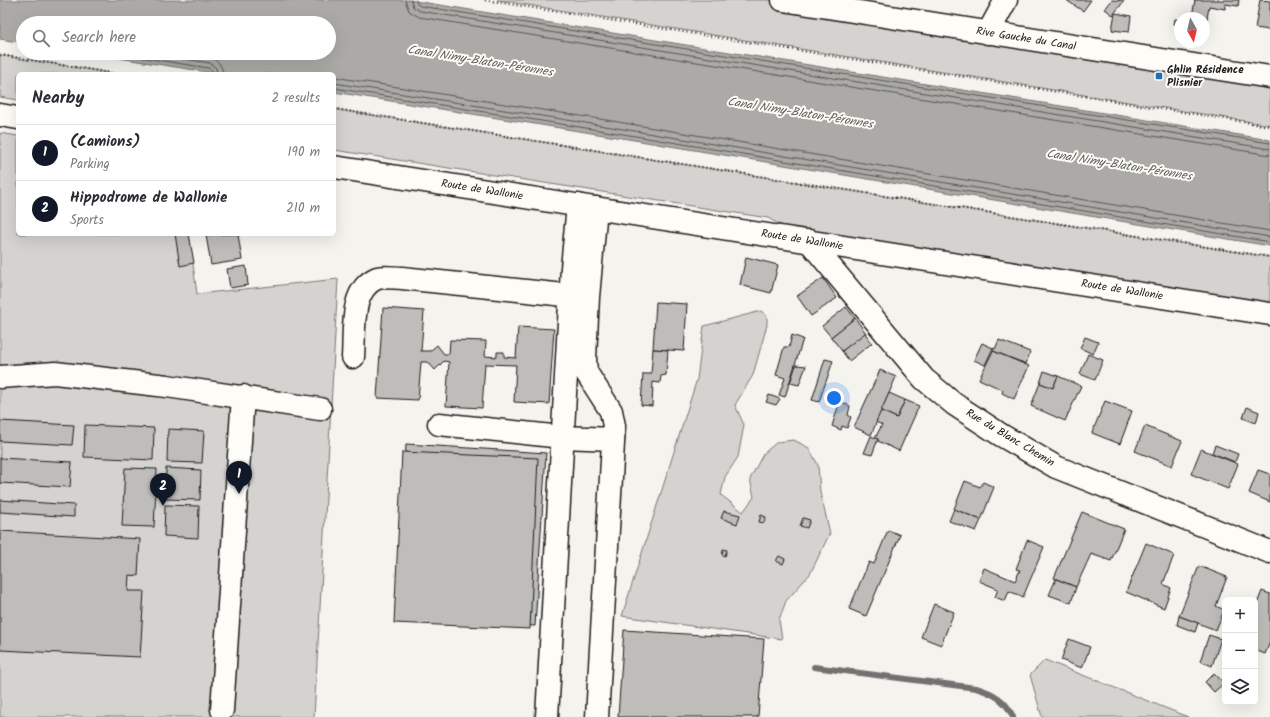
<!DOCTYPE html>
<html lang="en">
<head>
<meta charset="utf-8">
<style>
	:root { --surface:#fff; --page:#f2f2f3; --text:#2b2b33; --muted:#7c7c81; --line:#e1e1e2; --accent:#111827 }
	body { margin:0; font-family:Kalam,sans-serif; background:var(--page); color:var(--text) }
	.controls { position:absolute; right:12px; bottom:12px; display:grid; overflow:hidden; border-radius:6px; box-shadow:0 4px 16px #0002 }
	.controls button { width:36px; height:36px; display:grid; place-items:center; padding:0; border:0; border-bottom:1px solid var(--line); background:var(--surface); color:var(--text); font:20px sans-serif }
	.compass { position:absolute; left:1174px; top:12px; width:36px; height:36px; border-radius:50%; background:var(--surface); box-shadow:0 4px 16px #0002; rotate:172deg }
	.you { position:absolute; left:834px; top:398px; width:14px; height:14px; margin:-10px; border:3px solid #fff; border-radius:50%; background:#1a73e8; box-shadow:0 0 0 6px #1a73e833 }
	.badge { display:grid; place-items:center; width:26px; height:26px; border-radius:50%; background:var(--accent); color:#fff; font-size:13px; font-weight:700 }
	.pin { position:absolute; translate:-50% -33px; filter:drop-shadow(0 1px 2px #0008) }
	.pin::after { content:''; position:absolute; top:21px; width:14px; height:12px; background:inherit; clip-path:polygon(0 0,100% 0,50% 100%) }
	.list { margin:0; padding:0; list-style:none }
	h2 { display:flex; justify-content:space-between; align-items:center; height:52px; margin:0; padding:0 16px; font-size:17px }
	h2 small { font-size:13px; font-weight:400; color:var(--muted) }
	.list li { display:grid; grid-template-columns:26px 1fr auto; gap:12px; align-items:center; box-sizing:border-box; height:56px; padding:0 16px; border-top:1px solid var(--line) }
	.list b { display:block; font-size:15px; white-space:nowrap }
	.list p { margin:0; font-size:13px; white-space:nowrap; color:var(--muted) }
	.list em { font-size:13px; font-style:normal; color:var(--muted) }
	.icon { flex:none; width:22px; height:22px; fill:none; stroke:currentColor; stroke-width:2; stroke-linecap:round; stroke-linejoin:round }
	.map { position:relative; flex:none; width:1270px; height:717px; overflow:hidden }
	.search { position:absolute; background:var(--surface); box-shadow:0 4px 16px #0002; left:16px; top:16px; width:320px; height:44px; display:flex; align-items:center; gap:10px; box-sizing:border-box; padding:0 14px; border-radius:22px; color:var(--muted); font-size:15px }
	.panel { position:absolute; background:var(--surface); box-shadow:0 4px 16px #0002; left:16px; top:72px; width:320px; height:164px; border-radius:6px }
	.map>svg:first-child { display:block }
	.green { fill:#d4d3cf; stroke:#787876 }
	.water { fill:#abaaa6; stroke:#72716f }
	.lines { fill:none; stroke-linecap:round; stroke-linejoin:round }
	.shore { stroke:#555553; stroke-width:1 }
	.stream { stroke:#72716f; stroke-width:6 }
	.building { fill:#bebdba; stroke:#1c1c1c }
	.minor-casing { stroke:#1c1c1c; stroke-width:25 }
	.major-casing { stroke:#1c1c1c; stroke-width:25 }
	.path { stroke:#1c1c1c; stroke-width:2.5; stroke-dasharray:1 3; stroke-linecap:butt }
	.minor { stroke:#fdfcf7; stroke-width:22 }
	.major { stroke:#fdfcf7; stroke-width:22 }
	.poi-dot { fill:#1f6fb2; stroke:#fdfcf7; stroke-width:1.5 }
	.labels { text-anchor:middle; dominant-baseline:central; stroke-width:4; stroke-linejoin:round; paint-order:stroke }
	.street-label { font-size:11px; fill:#1c1c1c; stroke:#fdfcf7 }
	.poi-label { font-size:11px; font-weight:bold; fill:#1c1c1c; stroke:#fdfcf7; text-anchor:start }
	.water-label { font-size:12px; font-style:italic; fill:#5c5c5a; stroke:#fdfcf7 }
</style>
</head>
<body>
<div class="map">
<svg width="1270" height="717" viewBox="0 0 1270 717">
	<rect width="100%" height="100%" fill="#f4f3ee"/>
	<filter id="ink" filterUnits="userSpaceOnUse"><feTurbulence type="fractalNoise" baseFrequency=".025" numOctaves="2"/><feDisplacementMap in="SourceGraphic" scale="8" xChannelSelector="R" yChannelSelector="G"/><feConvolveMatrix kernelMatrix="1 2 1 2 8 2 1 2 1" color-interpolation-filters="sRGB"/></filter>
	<g filter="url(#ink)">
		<!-- green -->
		<g class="green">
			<polygon points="497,0 783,0 1270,77 1270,125"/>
			<polygon points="0,55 117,74 18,74 18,100 0,97"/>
			<polygon points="334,109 1270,257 1270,314 809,241 768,218 334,150"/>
			<polygon points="0,133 18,136 18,234 189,234 197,294 338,279 314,717 0,717"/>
			<polygon points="761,311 767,316 767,325 753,375 735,405 744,425 738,457 725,477 721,495 743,512 754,497 750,479 763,454 777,442 794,440 809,448 818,465 820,492 830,533 810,574 786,601 779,620 782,639 622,616 697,379 704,326"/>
			<polygon points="1045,660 1188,717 1042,717 1030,675"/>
		</g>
		<!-- water -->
		<polygon class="water" points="0,0 409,0 1270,140 1270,246 610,136 334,92 334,74 220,74 87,53 329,53 329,23 23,23 23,43 0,39"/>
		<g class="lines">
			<!-- shore -->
			<g class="shore">
				<polyline points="405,0 409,11 419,17 1270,155"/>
				<polyline points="411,0 413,7 420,11 1270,149"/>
				<polyline points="416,0 417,4 420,6 1270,143"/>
				<polyline points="113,53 208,68 212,70 212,74"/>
				<polyline points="145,53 210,63 216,68 217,74"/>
				<path d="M183,53c15,2 39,1 40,21"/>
				<polyline points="334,77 612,121 1270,231"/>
				<polyline points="334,83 611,127 1270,237"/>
				<polyline points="334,88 611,132 1270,242"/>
			</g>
			<!-- stream -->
			<path class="stream" d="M814,667l162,21c17,5 30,12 37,29"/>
		</g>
		<!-- building -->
		<g class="building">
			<polygon points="1066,0 1091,0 1083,11"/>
			<polygon points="1112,0 1124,1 1113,15 1105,9"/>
			<polygon points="1195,0 1239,0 1238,6 1225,4 1225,9 1209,6 1207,19 1192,16"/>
			<polygon points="1260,0 1270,1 1270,30 1255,28"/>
			<polygon points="1115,13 1131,16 1129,32 1112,30"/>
			<polygon points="1175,19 1180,20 1180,25 1174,24"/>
			<polygon points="175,234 189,234 194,263 180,266"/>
			<polygon points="238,234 242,260 211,265 206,235"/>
			<polygon points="746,257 778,265 771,293 740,285"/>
			<polygon points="246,266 248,285 230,288 227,269"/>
			<polygon points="823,278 837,298 811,316 797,296"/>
			<polygon points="656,302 687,304 684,351 653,349"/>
			<polygon points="846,307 855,318 831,337 822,326"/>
			<polygon points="383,308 424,311 421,351 430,351 437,345 444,354 449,354 450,340 486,341 485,356 497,357 497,352 504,352 504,357 516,358 518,327 554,329 549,404 514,402 516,365 485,364 482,408 446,406 449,362 444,361 435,370 428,362 421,362 418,400 377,398"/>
			<polygon points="855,318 866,333 842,351 831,337"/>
			<polygon points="865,333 872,343 849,361 842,351"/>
			<polygon points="792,335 803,339 785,397 779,395 785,378 776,375 784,347 789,347"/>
			<polygon points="1085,337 1098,342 1093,354 1080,348"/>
			<polygon points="999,340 1030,352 1026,364 993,351 993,348 995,349"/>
			<polygon points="982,343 993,348 985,365 974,360"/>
			<polygon points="653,349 668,350 666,375 661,376 660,383 653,382 652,406 641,405 643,374 651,374"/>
			<polygon points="993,351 1029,366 1014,399 1002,393 1003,390 979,379"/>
			<polygon points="1088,354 1103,360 1095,380 1080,374"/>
			<polygon points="825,359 833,361 819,402 812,400"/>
			<polygon points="796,365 806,366 799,385 790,383"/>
			<polygon points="880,370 896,377 871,435 854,427"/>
			<polygon points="1044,371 1058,376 1053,388 1040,383"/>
			<polygon points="1058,376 1081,386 1065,421 1031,406 1040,383 1053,388"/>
			<polygon points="889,393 905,400 897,418 881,411"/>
			<polygon points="769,395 780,399 776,405 766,402"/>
			<polygon points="905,400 919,406 899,451 878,441 878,439 875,438 882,425 876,422 881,411 897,418"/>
			<polygon points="840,401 850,406 848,415 851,417 847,428 842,426 841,430 832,426"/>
			<polygon points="1105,401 1132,411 1120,444 1092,433"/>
			<polygon points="1247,407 1259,412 1256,423 1243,418"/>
			<polygon points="0,421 74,425 72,445 0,441"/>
			<polygon points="85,425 154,428 153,460 84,457"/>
			<polygon points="1145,426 1182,441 1172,466 1135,451"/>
			<polygon points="168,429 204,431 202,463 167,462"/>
			<polygon points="871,436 878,439 872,455 864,453"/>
			<polygon points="406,444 546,453 535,626 395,618"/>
			<polygon points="1215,445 1238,454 1235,462 1212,453"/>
			<polygon points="1201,449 1238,464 1228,489 1191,474"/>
			<polygon points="402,452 538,458 530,629 394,623"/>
			<polygon points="0,458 72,462 70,487 0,483"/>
			<polygon points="125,468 157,469 154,527 122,526"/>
			<polygon points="166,468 201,470 200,500 165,499"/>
			<polygon points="1258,470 1270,474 1270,502 1249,493"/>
			<polygon points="965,481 980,487 983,482 994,487 981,520 954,509"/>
			<polygon points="0,500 74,505 74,517 0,512"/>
			<polygon points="165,505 199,506 198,538 164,536"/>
			<polygon points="954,509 981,520 976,531 949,521"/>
			<polygon points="724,511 740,515 737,524 721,518"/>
			<polygon points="1082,512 1124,529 1111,561 1091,554 1076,587 1054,578"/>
			<polygon points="761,515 766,517 764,523 759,522"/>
			<polygon points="803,518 810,520 807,528 800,526"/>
			<polygon points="888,530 900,535 866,616 849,609 869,562 874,564"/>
			<polygon points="0,531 140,539 138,576 129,575 128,591 144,591 140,657 0,650"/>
			<polygon points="1027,540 1044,547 1023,597 1009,591 1005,601 995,597 998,589 979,581 984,568 1015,581 1020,570 1016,569"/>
			<polygon points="1146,543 1174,555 1163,584 1171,588 1164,608 1126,592"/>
			<polygon points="723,549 727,550 725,556 722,555"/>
			<polygon points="779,556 785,559 783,564 776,561"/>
			<polygon points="1199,566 1227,577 1216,606 1224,610 1216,630 1179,616"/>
			<polygon points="1056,579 1076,587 1071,603 1049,595"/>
			<polygon points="1262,591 1270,594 1270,642 1265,654 1255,650 1255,609"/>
			<polygon points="934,604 954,612 941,645 921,637"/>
			<polygon points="1179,616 1198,623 1195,632 1177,625"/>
			<polygon points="624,630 764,639 758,717 618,717"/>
			<polygon points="1209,635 1221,639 1212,666 1200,661"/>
			<polygon points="1069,639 1090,647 1082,668 1061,660"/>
			<polygon points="1214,673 1224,683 1214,692 1205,682"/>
		</g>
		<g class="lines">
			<!-- minor casing -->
			<g class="minor-casing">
				<g id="minor">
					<polyline points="783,0 1270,77"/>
					<polyline points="988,33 1006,0"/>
					<polyline points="596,208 588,297 585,358 586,372 611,411 614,426 597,717"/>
					<polyline points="809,241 924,379 954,404 1001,435 1056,467 1270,552"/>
					<path d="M353,357c2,-26 -4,-67 24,-79 7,-2 18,0 25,0l182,19"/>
					<polyline points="0,377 55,373 167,386 320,409"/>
					<polyline points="439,424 562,437 613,439"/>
					<polyline points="222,710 243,396"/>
					<polyline points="547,717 572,268 578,205"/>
				</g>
			</g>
			<!-- major casing -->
			<g class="major-casing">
				<g id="major">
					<polyline points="0,115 18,118"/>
					<polyline points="334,167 1270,314"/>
				</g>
			</g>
			<!-- path -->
			<g class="path">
				<polyline points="485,0 1270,126"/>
				<polyline points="0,55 117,74"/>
				<polyline points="334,109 1270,257"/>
			</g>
			<!-- minor -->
			<use href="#minor" class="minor"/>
			<!-- major -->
			<use href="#major" class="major"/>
		</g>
	</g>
	<!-- markers -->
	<rect class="poi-dot" x="1155" y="72" width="8" height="8" rx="2"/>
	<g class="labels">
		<!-- street labels -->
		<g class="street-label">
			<text transform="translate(1026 39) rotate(9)">Rive Gauche du Canal</text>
			<text transform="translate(482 190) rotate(9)">Route de Wallonie</text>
			<text transform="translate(802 240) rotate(9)">Route de Wallonie</text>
			<text transform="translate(1122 290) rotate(9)">Route de Wallonie</text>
			<text transform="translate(1010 438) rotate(31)">Rue du Blanc Chemin</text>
		</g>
		<!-- poi labels -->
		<g class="poi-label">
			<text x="1167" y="70">Ghlin Résidence<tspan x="1167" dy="13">Plisnier</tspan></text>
		</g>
		<!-- water labels -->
		<g class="water-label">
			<text transform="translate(480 61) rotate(9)">Canal Nimy-Blaton-Péronnes</text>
			<text transform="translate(800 113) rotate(9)">Canal Nimy-Blaton-Péronnes</text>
			<text transform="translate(1119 165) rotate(9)">Canal Nimy-Blaton-Péronnes</text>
		</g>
	</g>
</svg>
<div class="controls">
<button>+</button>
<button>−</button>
<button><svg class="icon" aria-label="layers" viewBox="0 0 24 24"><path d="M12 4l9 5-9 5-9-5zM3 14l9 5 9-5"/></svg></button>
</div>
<svg class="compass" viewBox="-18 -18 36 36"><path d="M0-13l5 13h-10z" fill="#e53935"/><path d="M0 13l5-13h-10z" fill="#7c7c81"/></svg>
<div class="you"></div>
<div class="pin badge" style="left:239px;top:494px">1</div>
<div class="pin badge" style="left:163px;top:506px">2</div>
<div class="search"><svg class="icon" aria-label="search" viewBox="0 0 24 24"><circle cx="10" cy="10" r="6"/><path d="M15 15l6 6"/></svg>Search here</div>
<section class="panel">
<h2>Nearby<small>2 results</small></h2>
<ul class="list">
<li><span class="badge">1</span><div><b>(Camions)</b><p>Parking</p></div><em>190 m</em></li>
<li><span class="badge">2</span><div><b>Hippodrome de Wallonie</b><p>Sports</p></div><em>210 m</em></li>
</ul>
</section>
</div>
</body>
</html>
